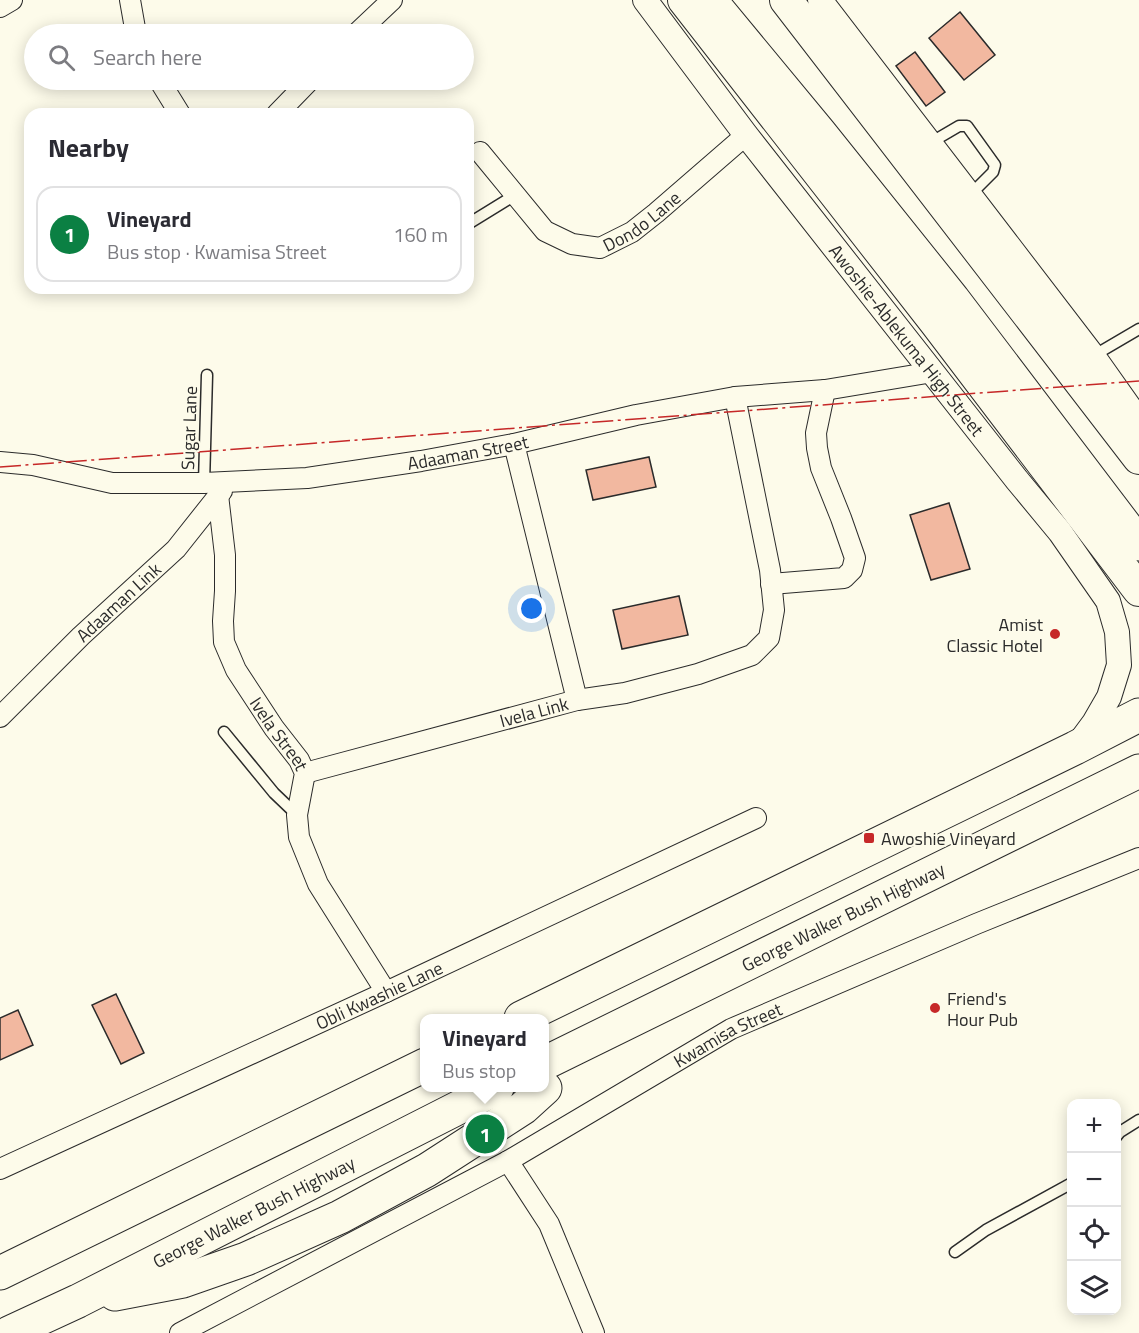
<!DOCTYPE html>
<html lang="en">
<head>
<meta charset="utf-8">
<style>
	:root { --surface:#fff; --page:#f7f7f7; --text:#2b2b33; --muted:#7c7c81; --line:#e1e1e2; --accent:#0b8043 }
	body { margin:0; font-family:"Titillium Web",sans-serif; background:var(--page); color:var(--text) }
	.controls { position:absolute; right:18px; bottom:18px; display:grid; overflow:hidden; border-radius:12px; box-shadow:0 3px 15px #0003 }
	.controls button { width:54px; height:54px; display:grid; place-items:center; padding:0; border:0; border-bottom:2px solid var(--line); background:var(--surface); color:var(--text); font:30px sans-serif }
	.you { position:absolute; left:532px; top:609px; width:21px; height:21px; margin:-15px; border:4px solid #fff; border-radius:50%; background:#1a73e8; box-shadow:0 0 0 9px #1a73e833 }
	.badge { display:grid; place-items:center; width:39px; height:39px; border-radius:50%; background:var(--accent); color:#fff; font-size:20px; font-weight:700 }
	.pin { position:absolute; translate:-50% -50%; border:3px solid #fff; box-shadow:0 2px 6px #0006 }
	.popup { position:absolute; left:420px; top:1014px; width:129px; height:78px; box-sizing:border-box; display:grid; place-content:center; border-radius:12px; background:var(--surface); filter:drop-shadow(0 2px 4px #0005); font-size:20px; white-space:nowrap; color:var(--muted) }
	.popup b { font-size:22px; color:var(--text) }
	.popup::after { content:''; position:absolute; left:50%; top:100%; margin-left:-12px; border:12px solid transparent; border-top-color:var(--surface) }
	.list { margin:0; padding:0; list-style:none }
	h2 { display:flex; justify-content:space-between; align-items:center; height:78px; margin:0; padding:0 24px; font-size:26px }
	h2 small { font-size:20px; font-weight:400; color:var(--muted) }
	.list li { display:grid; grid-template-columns:39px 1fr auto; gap:18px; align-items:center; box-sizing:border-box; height:96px; margin:0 12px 12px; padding:0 12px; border:2px solid var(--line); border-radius:18px }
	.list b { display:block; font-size:22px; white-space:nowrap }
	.list p { margin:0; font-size:20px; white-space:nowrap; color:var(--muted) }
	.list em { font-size:20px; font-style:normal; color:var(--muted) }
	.icon { flex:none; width:33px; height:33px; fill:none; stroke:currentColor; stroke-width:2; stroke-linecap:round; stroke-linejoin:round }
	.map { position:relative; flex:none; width:1139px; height:1333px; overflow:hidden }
	.search { position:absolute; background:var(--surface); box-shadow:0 3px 15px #0003; left:24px; top:24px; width:450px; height:66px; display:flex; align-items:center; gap:15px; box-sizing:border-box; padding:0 21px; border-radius:33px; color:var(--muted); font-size:22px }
	.panel { position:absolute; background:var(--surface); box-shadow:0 3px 15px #0003; left:24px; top:108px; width:450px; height:186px; border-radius:18px }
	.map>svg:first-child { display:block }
	.building { fill:#f2b8a0; stroke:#2b2b2b; stroke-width:1.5 }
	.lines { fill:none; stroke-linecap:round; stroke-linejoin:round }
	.service-casing { stroke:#2b2b2b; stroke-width:13 }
	.minor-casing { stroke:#2b2b2b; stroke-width:22 }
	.tertiary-casing { stroke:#2b2b2b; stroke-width:26 }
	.primary-casing { stroke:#2b2b2b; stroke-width:34 }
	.trunk-casing { stroke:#2b2b2b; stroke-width:35 }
	.service { stroke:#fdfbea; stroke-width:10 }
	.minor { stroke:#fdfbea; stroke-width:20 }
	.tertiary { stroke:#fdfbea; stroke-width:24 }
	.primary { stroke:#fdfbea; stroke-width:32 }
	.trunk { stroke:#fdfbea; stroke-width:33 }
	.power { stroke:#c62828; stroke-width:1.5; stroke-dasharray:21 4.5 3 4.5; stroke-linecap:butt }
	.poi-dot { fill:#c62828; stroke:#fdfbea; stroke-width:2 }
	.labels { text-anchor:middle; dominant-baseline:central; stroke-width:4.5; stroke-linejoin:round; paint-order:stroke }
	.street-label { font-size:18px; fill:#2b2b2b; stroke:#fdfbea }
	.poi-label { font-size:18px; fill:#2b2b2b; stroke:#fdfbea; text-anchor:start }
</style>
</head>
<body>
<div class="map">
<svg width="1139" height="1333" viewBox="0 0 1139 1333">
	<rect width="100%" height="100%" fill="#fdfbea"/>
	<!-- building -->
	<g class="building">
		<polygon points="960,12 995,55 964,80 929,38"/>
		<polygon points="915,52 945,92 926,106 896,66"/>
		<polygon points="649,457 656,487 593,500 586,470"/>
		<polygon points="949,503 970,569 931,580 910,515"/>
		<polygon points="679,596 688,635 622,649 613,610"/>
		<polygon points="116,994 144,1053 121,1064 92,1005"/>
		<polygon points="18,1010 33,1045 0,1060 0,1018"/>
	</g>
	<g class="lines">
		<!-- service casing -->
		<g class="service-casing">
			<g id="service">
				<polyline points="930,143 959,126 967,126 995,165 993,172 970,195"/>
				<polyline points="468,224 515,195"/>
				<polyline points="1093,356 1139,329"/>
				<polyline points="204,483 207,375"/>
				<polyline points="224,732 274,793 297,815"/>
				<polyline points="1116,1137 1120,1132 1139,1120"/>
				<polyline points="955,1252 986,1230 1072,1183"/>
			</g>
		</g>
		<!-- minor casing -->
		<g class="minor-casing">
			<g id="minor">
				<polyline points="130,0 136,34"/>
				<polyline points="0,7 12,0"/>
				<polyline points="356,34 392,0"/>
				<polyline points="159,80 180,114"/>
				<polyline points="277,114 310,80"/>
				<path id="s1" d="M480,152l65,79 27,13 28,4 32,-16 24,-19 90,-78"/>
				<polyline points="514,444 577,700"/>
				<path id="s2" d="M0,462l33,3 79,18h92l103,-5 114,-17 93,-17 122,-29 99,-18 90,-7 108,-18"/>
				<path id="s3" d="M218,495l7,60v36l-2,30 1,21 12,28 38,58 25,32 6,13 -8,42 2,22 19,47 68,108"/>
				<polyline points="771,584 844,578 852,570 855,558 841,518 821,468 817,448 816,433 825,390"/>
				<path id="s4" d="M0,717l81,-81 95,-87 46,-58"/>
				<path id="s5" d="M305,773l272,-73 48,-7 73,-19 54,-19 17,-17 5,-28 -4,-40 -35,-173"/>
				<polyline points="508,1161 549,1224 594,1333"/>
				<path id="s6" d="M0,1169l386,-177 370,-174"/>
				<path id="s7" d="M180,1333l328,-172 223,-132 245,-105 163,-66"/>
			</g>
		</g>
		<!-- tertiary casing -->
		<g class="tertiary-casing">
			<g id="tertiary">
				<path id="s8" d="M645,0l101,135 271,345 43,52 48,69 9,31 2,33 -10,32 -15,26 -17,23"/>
				<polyline points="820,0 1093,356 1139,421"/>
			</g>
		</g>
		<!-- primary casing -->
		<g class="primary-casing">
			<g id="primary">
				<polyline points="684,0 936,323 1139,590"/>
				<polyline points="786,0 1139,458"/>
			</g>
		</g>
		<!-- trunk casing -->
		<g class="trunk-casing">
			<g id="trunk">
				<polyline points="710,0 820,133 953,299 1139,544"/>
				<polyline points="521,1018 1075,748 1139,715"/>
				<path id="s9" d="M545,1063l594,-292"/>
				<polyline points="0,1273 425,1065"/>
				<polyline points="115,1294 183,1281 246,1259 340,1217 427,1170 523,1108 545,1088"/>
				<path id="s10" d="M9,1333l69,-32 419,-213"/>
			</g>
		</g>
		<!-- service -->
		<use href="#service" class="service"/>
		<!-- minor -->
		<use href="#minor" class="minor"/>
		<!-- tertiary -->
		<use href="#tertiary" class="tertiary"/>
		<!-- primary -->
		<use href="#primary" class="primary"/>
		<!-- trunk -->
		<use href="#trunk" class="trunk"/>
		<!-- power -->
		<polyline class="power" points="0,467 1139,381"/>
	</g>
	<!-- markers -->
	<g class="poi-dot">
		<circle cx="1055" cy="634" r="6"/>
		<rect x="863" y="832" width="12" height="12" rx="3"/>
		<circle cx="935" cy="1008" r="6"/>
	</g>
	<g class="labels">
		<!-- street labels -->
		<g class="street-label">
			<text stroke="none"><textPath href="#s1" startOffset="210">Dondo Lane</textPath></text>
			<text stroke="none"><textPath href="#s8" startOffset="429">Awoshie-Ablekuma High Street</textPath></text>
			<text transform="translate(189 428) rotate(-88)">Sugar Lane</text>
			<text stroke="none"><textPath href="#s2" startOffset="472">Adaaman Street</textPath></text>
			<text stroke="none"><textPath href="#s4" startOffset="165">Adaaman Link</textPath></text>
			<text stroke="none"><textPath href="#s5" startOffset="237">Ivela Link</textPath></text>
			<text stroke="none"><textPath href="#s3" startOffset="255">Ivela Street</textPath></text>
			<text stroke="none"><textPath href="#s9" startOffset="332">George Walker Bush Highway</textPath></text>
			<text stroke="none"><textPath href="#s6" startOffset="417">Obli Kwashie Lane</textPath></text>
			<text stroke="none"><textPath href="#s7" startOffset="624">Kwamisa Street</textPath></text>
			<text stroke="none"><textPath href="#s10" startOffset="273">George Walker Bush Highway</textPath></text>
		</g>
		<!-- poi labels -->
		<g class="poi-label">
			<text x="1043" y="624" text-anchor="end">Amist<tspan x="1043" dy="21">Classic Hotel</tspan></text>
			<text x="881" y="838">Awoshie Vineyard</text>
			<text x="947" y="998">Friend's<tspan x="947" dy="21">Hour Pub</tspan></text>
		</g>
	</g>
</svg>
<div class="controls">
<button>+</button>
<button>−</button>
<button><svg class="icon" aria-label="locate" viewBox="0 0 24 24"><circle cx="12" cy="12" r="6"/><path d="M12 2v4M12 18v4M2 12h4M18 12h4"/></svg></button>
<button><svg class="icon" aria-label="layers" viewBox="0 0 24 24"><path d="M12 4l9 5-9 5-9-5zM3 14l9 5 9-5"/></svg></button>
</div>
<div class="you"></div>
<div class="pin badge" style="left:485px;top:1134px">1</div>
<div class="popup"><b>Vineyard</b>Bus stop</div>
<div class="search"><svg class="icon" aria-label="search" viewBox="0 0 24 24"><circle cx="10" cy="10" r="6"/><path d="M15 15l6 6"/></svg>Search here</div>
<section class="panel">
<h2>Nearby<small></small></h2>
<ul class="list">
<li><span class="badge">1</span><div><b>Vineyard</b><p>Bus stop · Kwamisa Street</p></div><em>160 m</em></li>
</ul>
</section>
</div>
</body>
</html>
